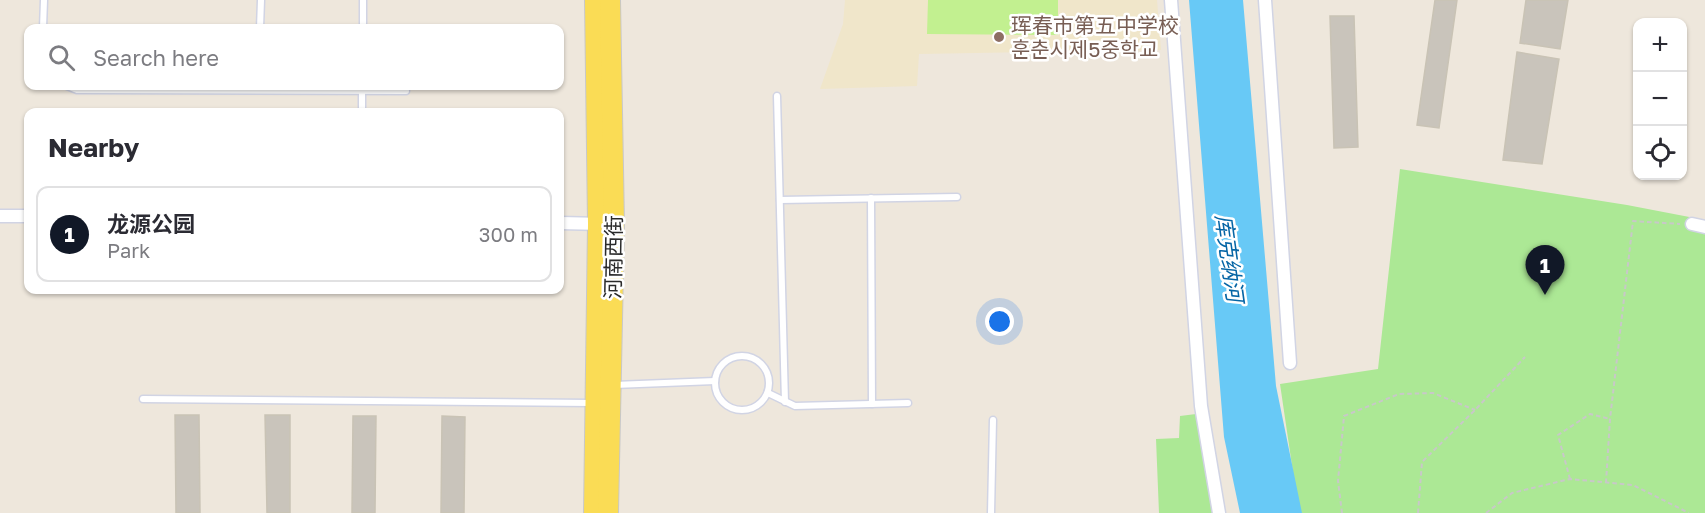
<!DOCTYPE html>
<html lang="en">
<head>
<meta charset="utf-8">
<style>
	:root { --surface:#fff; --page:#f2f2f3; --text:#2b2b33; --muted:#7c7c81; --line:#e1e1e2; --accent:#111827 }
	body { margin:0; font-family:"Golos Text","Noto Sans SC","Noto Sans KR",sans-serif; background:var(--page); color:var(--text) }
	.controls { position:absolute; right:18px; top:18px; display:grid; overflow:hidden; border-radius:12px; box-shadow:0 2px 4px #0004 }
	.controls button { width:54px; height:54px; display:grid; place-items:center; padding:0; border:0; border-bottom:2px solid var(--line); background:var(--surface); color:var(--text); font:30px sans-serif }
	.you { position:absolute; left:1000px; top:322px; width:21px; height:21px; margin:-15px; border:4px solid #fff; border-radius:50%; background:#1a73e8; box-shadow:0 0 0 9px #1a73e833 }
	.badge { display:grid; place-items:center; width:39px; height:39px; border-radius:50%; background:var(--accent); color:#fff; font-size:20px; font-weight:700 }
	.pin { position:absolute; translate:-50% -50px; filter:drop-shadow(0 2px 3px #0008) }
	.pin::after { content:''; position:absolute; top:32px; width:21px; height:18px; background:inherit; clip-path:polygon(0 0,100% 0,50% 100%) }
	.list { margin:0; padding:0; list-style:none }
	h2 { display:flex; justify-content:space-between; align-items:center; height:78px; margin:0; padding:0 24px; font-size:26px }
	h2 small { font-size:20px; font-weight:400; color:var(--muted) }
	.list li { display:grid; grid-template-columns:39px 1fr auto; gap:18px; align-items:center; box-sizing:border-box; height:96px; margin:0 12px 12px; padding:0 12px; border:2px solid var(--line); border-radius:12px }
	.list b { display:block; font-size:22px; white-space:nowrap }
	.list p { margin:0; font-size:20px; white-space:nowrap; color:var(--muted) }
	.list em { font-size:20px; font-style:normal; color:var(--muted) }
	.icon { flex:none; width:33px; height:33px; fill:none; stroke:currentColor; stroke-width:2; stroke-linecap:round; stroke-linejoin:round }
	.map { position:relative; flex:none; width:1705px; height:513px; overflow:hidden }
	.search { position:absolute; background:var(--surface); box-shadow:0 2px 4px #0004; left:24px; top:24px; width:540px; height:66px; display:flex; align-items:center; gap:15px; box-sizing:border-box; padding:0 21px; border-radius:12px; color:var(--muted); font-size:22px }
	.panel { position:absolute; background:var(--surface); box-shadow:0 2px 4px #0004; left:24px; top:108px; width:540px; height:186px; border-radius:12px }
	.map>svg:first-child { display:block }
	.education { fill:#f0e6ca }
	.green { fill:#ace895 }
	.pitch { fill:#c2f090 }
	.water { fill:#68c9f6 }
	.building { fill:#c9c4bb; stroke:#c9c3b5; stroke-width:1.5 }
	.lines { fill:none; stroke-linecap:round; stroke-linejoin:round }
	.lane-casing { stroke:#d1d4e4; stroke-width:9 }
	.street-casing { stroke:#d1d4e4; stroke-width:15 }
	.primary-casing { stroke:#c8c8c8; stroke-width:22 }
	.path { stroke:#c8c8c8; stroke-width:2; stroke-dasharray:4.5 3; stroke-linecap:butt }
	.lane { stroke:#fff; stroke-width:6 }
	.street { stroke:#fff; stroke-width:12 }
	.primary { stroke:#fadc55; stroke-width:20 }
	.education-dot { fill:#8d6e63; stroke:#fff; stroke-width:2 }
	.labels { text-anchor:middle; dominant-baseline:central; stroke-width:5; stroke-linejoin:round; paint-order:stroke }
	.education-label { font-size:21px; fill:#785e54; stroke:#fff; text-anchor:start }
	.street-label { font-size:21px; fill:#2b2b2b; stroke:#fff }
	.water-label { font-size:22px; font-style:italic; fill:#0565a5; stroke:#fff }
</style>
</head>
<body>
<div class="map">
<svg width="1705" height="513" viewBox="0 0 1705 513">
	<rect width="100%" height="100%" fill="#eee7dc"/>
	<!-- education -->
	<polygon class="education" points="845,0 1157,0 1161,50 919,54 917,86 820,89 843,24"/>
	<!-- green -->
	<g class="green">
		<polygon points="1400,169 1627,205 1705,220 1705,513 1299,513 1280,384 1378,369"/>
		<polygon points="1196,414 1213,513 1159,513 1156,439 1179,438 1180,416"/>
	</g>
	<!-- pitch -->
	<polygon class="pitch" points="928,0 1058,0 1058,35 927,34"/>
	<!-- water -->
	<polygon class="water" points="1189,0 1243,0 1276,386 1302,513 1240,513 1224,437"/>
	<!-- building -->
	<g class="building">
		<polygon points="1435,0 1457,0 1439,128 1417,125"/>
		<polygon points="1526,0 1568,0 1560,49 1520,43"/>
		<polygon points="1330,16 1354,16 1358,147 1334,148"/>
		<polygon points="1517,52 1559,59 1542,164 1503,160"/>
		<polygon points="175,415 199,415 200,513 176,513"/>
		<polygon points="265,415 290,415 290,513 267,513"/>
		<polygon points="353,416 376,416 375,513 352,513"/>
		<polygon points="442,416 465,417 464,513 441,513"/>
	</g>
	<g class="lines">
		<!-- lane casing -->
		<g class="lane-casing">
			<g id="lane">
				<polyline points="43,28 44,0"/>
				<polyline points="260,28 261,0"/>
				<polyline points="363,28 363,0"/>
				<polyline points="67,86 77,90 406,91"/>
				<polyline points="777,96 785,402"/>
				<polyline points="362,112 362,86"/>
				<polyline points="871,198 872,404"/>
				<polyline points="780,200 957,197"/>
				<circle cx="742" cy="383" r="27"/>
				<polyline points="614,385 715,381"/>
				<polyline points="768,393 795,406 908,403"/>
				<polyline points="143,399 592,403"/>
				<polyline points="991,513 993,420"/>
			</g>
		</g>
		<!-- street casing -->
		<g class="street-casing">
			<g id="street">
				<polyline points="1171,0 1201,406 1219,513"/>
				<polyline points="1265,0 1290,363"/>
				<polyline points="0,216 28,216"/>
				<polyline points="560,223 603,224"/>
				<polyline points="1692,224 1705,227"/>
			</g>
		</g>
		<!-- primary casing -->
		<g class="primary-casing">
			<g id="primary">
				<polyline points="594,513 598,224 595,0"/>
				<polyline points="608,513 614,224 610,0"/>
			</g>
		</g>
		<!-- path -->
		<g class="path">
			<polyline points="1570,479 1558,435 1590,414 1610,419"/>
			<polyline points="1606,483 1610,419 1633,221 1680,224"/>
			<polyline points="1342,513 1338,481 1344,416 1399,394 1433,393 1475,410"/>
			<polyline points="1418,513 1422,462 1475,410 1525,357"/>
			<polyline points="1486,513 1512,493 1570,479 1633,485 1689,513"/>
		</g>
		<!-- lane -->
		<use href="#lane" class="lane"/>
		<!-- street -->
		<use href="#street" class="street"/>
		<!-- primary -->
		<use href="#primary" class="primary"/>
	</g>
	<!-- markers -->
	<circle class="education-dot" cx="999" cy="37" r="6"/>
	<g class="labels">
		<!-- education labels -->
		<g class="education-label">
			<text x="1011" y="25">珲春市第五中学校<tspan x="1011" dy="24">훈춘시제5중학교</tspan></text>
		</g>
		<!-- street labels -->
		<g class="street-label">
			<text transform="translate(613 257) rotate(-89)">河南西街</text>
		</g>
		<!-- water labels -->
		<g class="water-label">
			<text transform="translate(1230 258) rotate(82)">库克纳河</text>
		</g>
	</g>
</svg>
<div class="controls">
<button>+</button>
<button>−</button>
<button><svg class="icon" aria-label="locate" viewBox="0 0 24 24"><circle cx="12" cy="12" r="6"/><path d="M12 2v4M12 18v4M2 12h4M18 12h4"/></svg></button>
</div>
<div class="you"></div>
<div class="pin badge" style="left:1545px;top:295px">1</div>
<div class="search"><svg class="icon" aria-label="search" viewBox="0 0 24 24"><circle cx="10" cy="10" r="6"/><path d="M15 15l6 6"/></svg>Search here</div>
<section class="panel">
<h2>Nearby<small></small></h2>
<ul class="list">
<li><span class="badge">1</span><div><b>龙源公园</b><p>Park</p></div><em>300 m</em></li>
</ul>
</section>
</div>
</body>
</html>
